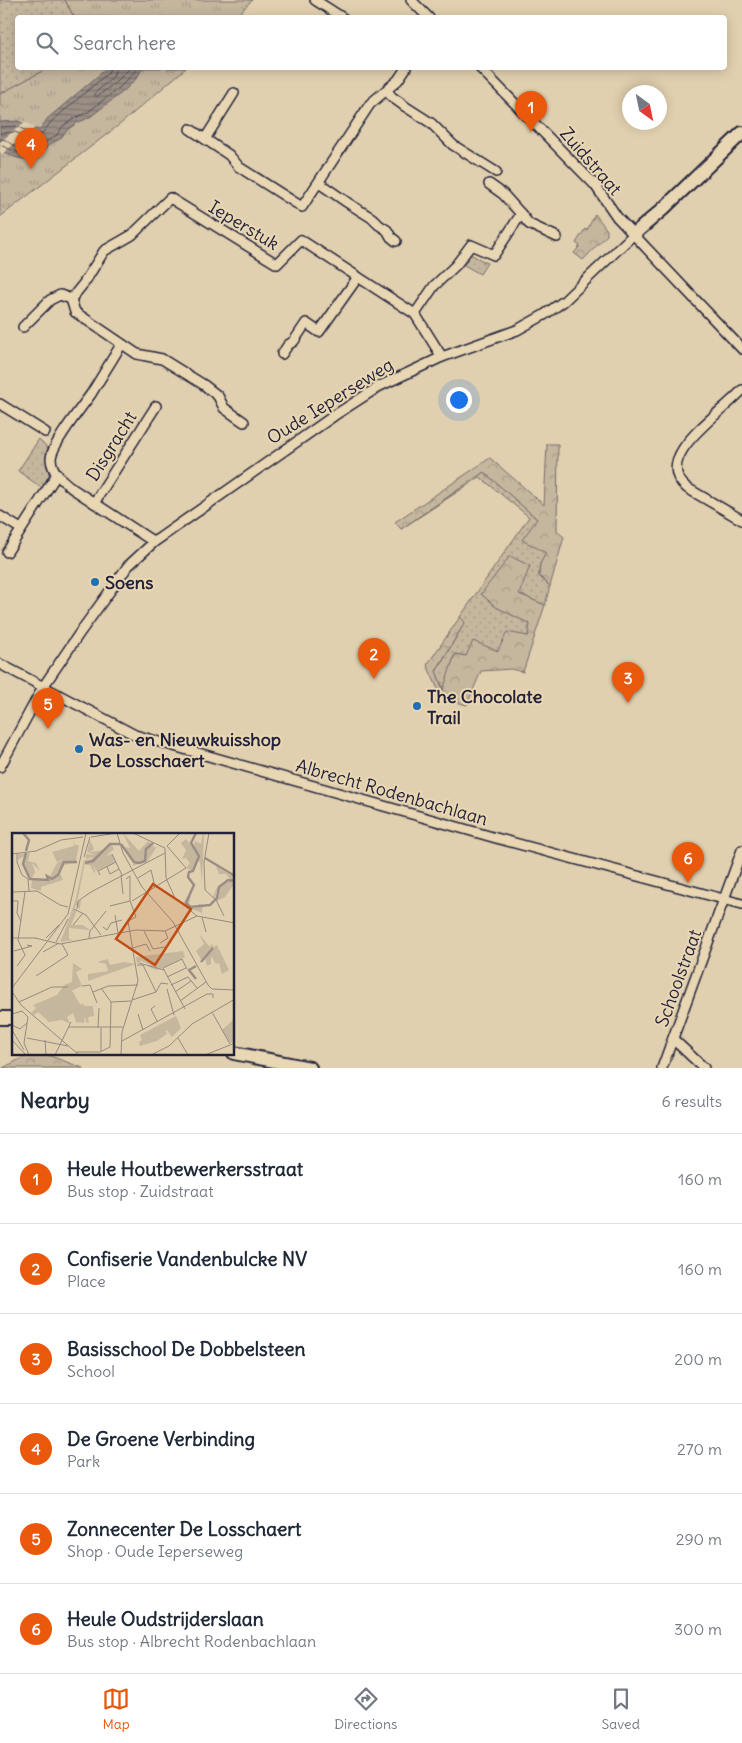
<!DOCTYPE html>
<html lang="en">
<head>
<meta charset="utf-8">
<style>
	:root { --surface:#fff; --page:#f6f6f7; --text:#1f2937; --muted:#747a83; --line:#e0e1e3; --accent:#ea580c }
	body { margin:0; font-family:Delius,sans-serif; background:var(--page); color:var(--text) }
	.compass { position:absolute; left:622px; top:85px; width:45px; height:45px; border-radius:50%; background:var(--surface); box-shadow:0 2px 12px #0003; rotate:147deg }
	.you { position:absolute; left:458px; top:399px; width:18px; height:18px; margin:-12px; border:4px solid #fff; border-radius:50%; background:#1a73e8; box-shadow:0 0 0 8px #1a73e833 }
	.badge { display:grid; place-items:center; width:32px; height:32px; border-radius:50%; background:var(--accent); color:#fff; font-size:16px; font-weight:700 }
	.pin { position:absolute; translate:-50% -41px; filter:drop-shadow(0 1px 2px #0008) }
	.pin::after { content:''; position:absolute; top:26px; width:18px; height:15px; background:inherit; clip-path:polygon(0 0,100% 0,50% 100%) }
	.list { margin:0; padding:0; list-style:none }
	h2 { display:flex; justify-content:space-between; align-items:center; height:65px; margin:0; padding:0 20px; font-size:21px }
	h2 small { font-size:16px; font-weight:400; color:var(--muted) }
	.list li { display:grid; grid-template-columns:32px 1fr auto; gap:15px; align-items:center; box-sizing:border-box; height:90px; padding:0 20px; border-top:1px solid var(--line) }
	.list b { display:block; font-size:19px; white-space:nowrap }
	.list p { margin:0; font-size:16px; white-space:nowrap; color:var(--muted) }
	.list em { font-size:16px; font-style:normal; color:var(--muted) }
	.icon { flex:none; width:28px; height:28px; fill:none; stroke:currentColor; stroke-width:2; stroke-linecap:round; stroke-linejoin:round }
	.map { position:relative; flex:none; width:742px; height:1068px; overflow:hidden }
	.search { position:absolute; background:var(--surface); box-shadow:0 2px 12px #0003; left:15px; right:15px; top:15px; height:55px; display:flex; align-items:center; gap:12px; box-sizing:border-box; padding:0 18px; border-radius:5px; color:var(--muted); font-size:19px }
	.sheet { height:605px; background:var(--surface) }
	nav { display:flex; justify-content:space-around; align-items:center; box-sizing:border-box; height:70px; border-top:1px solid var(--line); background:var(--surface); font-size:14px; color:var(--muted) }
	nav a { display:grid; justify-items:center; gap:2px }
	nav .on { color:var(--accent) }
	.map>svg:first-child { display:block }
	.grass { fill:url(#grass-dots); stroke:#746c6c }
	.forest { fill:url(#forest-crowns); stroke:#746c6c }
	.park { fill:url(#park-tufts); stroke:#746c6c }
	.water { fill:url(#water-rules); stroke:#6b6367 }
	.pier { fill:#e1d0af }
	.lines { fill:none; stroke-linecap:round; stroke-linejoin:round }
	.shore { stroke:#524e59; stroke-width:1 }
	.street-casing { stroke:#22223b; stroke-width:12 }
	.secondary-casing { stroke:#22223b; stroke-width:16 }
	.street { stroke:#e9d7b4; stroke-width:9 }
	.secondary { stroke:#e9d7b4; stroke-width:12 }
	.poi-dot { fill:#1f6fb2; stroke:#e9d7b4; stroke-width:2 }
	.labels { text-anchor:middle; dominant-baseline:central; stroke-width:4; stroke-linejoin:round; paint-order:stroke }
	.street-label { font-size:18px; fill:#22223b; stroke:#e9d7b4 }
	.poi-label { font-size:18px; font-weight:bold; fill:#22223b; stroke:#e9d7b4; text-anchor:start }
	.inset-river { fill:none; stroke:#9b8f85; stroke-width:2.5 }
	.inset-road { fill:none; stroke:#958a81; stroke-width:1 }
	.view { fill:#c04e15; fill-opacity:0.15; stroke:#c04e15; stroke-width:2.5 }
	.inset-edge { fill:none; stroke:#22223b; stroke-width:2.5 }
</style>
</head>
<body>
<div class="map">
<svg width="742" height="1068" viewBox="0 0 742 1068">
	<defs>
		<pattern id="grass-dots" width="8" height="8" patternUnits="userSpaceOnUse" patternTransform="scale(1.25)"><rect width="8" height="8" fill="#c5b69e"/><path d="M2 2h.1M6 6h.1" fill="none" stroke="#a99c89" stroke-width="1.8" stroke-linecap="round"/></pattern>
		<pattern id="forest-crowns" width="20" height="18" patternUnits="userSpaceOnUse" patternTransform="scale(1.25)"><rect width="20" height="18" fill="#c5b69e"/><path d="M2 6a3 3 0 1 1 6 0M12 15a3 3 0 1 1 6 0" fill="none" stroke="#a99c89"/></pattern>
		<pattern id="park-tufts" width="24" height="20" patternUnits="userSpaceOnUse" patternTransform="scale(1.25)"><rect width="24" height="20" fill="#c5b69e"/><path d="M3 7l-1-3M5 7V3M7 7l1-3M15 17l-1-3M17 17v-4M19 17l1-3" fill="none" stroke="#a99c89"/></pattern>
		<pattern id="water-rules" width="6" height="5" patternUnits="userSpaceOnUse" patternTransform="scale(1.25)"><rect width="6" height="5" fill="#9b8f85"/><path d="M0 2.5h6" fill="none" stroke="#7e746e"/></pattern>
	</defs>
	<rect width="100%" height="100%" fill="#e1d0af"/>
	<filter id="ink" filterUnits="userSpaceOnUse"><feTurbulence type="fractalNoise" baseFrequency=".02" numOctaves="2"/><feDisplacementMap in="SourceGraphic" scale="10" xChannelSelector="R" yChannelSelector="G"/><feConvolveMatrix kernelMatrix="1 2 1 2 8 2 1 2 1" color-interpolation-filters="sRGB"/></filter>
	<g filter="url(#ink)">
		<!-- grass -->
		<g class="grass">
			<polygon points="0,0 65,0 74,17 18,18 18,68 48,68 0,94"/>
			<polygon points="470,254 487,263 480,274 464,265"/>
			<polygon points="39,439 48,448 46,452 49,475 42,488 18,471"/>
			<polygon points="484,472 537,519 546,553 540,564 539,576 550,586 545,605 519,594 481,594 496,607 530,624 528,636 499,651 467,656 455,654 444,690 436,672 465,622 460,617 529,517 480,477 401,529"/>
		</g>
		<!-- forest -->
		<g class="forest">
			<polygon points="595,214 607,230 607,235 583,260 574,253 580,246 576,243 585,229 587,230"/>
			<polygon points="547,444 558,444 557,531 564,537 550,586 539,576 540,564 546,553 522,540 537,519 484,472 401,529 395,522 490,458 544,505"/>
			<polygon points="510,556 530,566 519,594 545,605 523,672 511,669 481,671 467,705 442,698 427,665 460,617 465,622 436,671 443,690 455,654 466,656 473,641 498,651 507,632 528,636 530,624 496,607 481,594"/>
			<path d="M31,1054h14l38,14h-80c10,-5 18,-10 28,-14z"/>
		</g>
		<!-- park -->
		<g class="park">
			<polygon points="65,0 252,0 235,18 74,17"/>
			<polygon points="48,68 186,68 124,121 0,217 0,94"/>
		</g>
		<!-- water -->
		<path class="water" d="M107,68h36l-7,11 -12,12 -34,26 -13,6 -10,7 -7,9 -10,5 -13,15c-14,1 -27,-1 -37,-10v-27l18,-1 17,8 5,1 7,-11z"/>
		<!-- pier -->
		<polygon class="pier" points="25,122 35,128 2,154 0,152 0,142"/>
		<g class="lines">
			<!-- shore -->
			<g class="shore">
				<polyline points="116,68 113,77 95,93 95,96 98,96 116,82 130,68"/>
				<polyline points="0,127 16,126 33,134 42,134 51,122 108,73 110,68"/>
				<path d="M0,133l15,-1 19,9 2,2 -4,5c-7,0 -15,-1 -21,-4 -4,-3 -5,-5 -11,-5"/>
				<polyline points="0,145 22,154 35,154 47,141 57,135 63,126 75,118 88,112 120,87 132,75 137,68"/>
			</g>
			<!-- street casing -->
			<g class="street-casing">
				<g id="street">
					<polyline points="315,0 343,18"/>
					<polyline points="411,0 429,18"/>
					<polyline points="480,68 595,185 617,217 742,349"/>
					<polyline points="387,91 392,97 406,107 431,123 453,145 496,172"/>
					<polyline points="190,129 229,155 239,167 302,207 370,104 398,80 406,68"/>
					<polyline points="205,139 234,93"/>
					<polyline points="319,183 348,203 372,218 379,225 387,230 391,237 396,241"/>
					<polyline points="521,214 529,224 557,237"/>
					<polyline points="71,299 84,283 104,251 132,235 170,198 277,264 301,240 415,314 442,357"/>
					<polyline points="71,299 75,312 137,354 162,359 204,385 218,396 224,408 244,422"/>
					<polyline points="415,314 434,286 456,265 471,245 494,255 521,214 503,194 489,184"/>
					<polyline points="23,327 50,300 60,295 71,299"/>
					<path d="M121,345c-10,16 -20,33 -30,49 -9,13 -40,51 -40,65 1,14 12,22 22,30l81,53"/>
					<polyline points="282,354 288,345 294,341 306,323 319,332 358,277"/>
					<path d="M742,390c-19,23 -93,67 -55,98l55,32"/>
					<polyline points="0,404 45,432"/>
					<polyline points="94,503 156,406"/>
					<polyline points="0,516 21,529"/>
					<polyline points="7,552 57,474"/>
					<polyline points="0,664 135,735 496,838 742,904"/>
					<polyline points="0,767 43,687 81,631 128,566 154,542 335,415 380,386 442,357 517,330 544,315 564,301 634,234"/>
					<polyline points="673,1039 704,1068"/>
					<polyline points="662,1068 742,850"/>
				</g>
			</g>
			<!-- secondary casing -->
			<g class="secondary-casing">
				<g id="secondary">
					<polyline points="634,234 663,209 742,133"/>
					<polyline points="0,1018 14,1018"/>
					<polyline points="234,1053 310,1068"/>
				</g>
			</g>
			<!-- street -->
			<use href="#street" class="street"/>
			<!-- secondary -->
			<use href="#secondary" class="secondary"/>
		</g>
	</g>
	<!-- markers -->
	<g class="poi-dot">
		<circle cx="95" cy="582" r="5"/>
		<circle cx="417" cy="706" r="5"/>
		<circle cx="79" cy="749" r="5"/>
	</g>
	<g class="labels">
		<!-- street labels -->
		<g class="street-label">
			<text transform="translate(591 161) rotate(49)">Zuidstraat</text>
			<text transform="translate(244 225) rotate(31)">Ieperstuk</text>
			<text transform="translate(330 401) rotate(-32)">Oude Ieperseweg</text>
			<text transform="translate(111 446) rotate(-58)">Disgracht</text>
			<text transform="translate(392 792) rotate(16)">Albrecht Rodenbachlaan</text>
			<text transform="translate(678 978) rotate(-70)">Schoolstraat</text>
		</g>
		<!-- poi labels -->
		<g class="poi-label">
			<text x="105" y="582">Soens</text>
			<text x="427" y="696">The Chocolate<tspan x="427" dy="21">Trail</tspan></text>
			<text x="89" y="739">Was- en Nieuwkuisshop<tspan x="89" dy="21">De Losschaert</tspan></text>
		</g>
	</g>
	<!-- overview -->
	<g transform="translate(12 833)">
		<rect width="222" height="222" fill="#e1d0af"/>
		<path d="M61,6l2,6h4l-3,16h-12l-7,12 2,1 -1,-2 3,-2 1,-5 3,-3 12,1 -14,2 -3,8 3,7 -22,7v4l-10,-3 1,-9 -9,-15 4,-10 -9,6v-6l12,-1 -2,8 8,2 4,8 -8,-8 3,9 -3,6 16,2 9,-17 8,-4 -8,3 -5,-10 22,-6zM78,7l4,9 -4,3 14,-2 -12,12 12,-10 7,-8 3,5 -8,7 6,-2 3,8 -19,9 -3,-7 2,8 -4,6 3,-5 -4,-8h-5l8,-8 -7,2v-5l9,1 -8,-3zM204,33l14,9 4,-4v9l-3,1 3,3 -9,13 -8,4v-11l-2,8 -2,-1 4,-10 1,2 12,-10 -4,-5h-7zM62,76l3,1 -6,15h12l7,5 -21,-2v11l4,1 -13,2zM187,101l11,13 2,-4 1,4 4,-2 12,25 -7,4 -3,-11 -3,1 -5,-8v8l-4,2 -2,-7 -3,2 -6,-10 8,-7zM159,124l2,6 -11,5 -6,2 -9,-4 4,-1 1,-6zM96,126l2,6 14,-3 12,2 -48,17v-7l20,-3 -2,-7 -9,-2zM61,130l9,6 -6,3 6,14 -11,5 -7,-6 8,-3zM71,170l1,3h9l1,10 -6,1 1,6 -3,-1 -1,-6 -1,7 -8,-1 -3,-9 -6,4 3,7 -8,-4z" fill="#c5b69e"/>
		<path d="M191,0h1l-2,50 -2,-21 -2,-1 -3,6 4,-10 -5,-12 1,-4 6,3zM80,26l-7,3 -8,41 4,-4 -1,10 -4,-4 -12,26 11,-29 9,-42zM177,39l-1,5 6,9 -6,9h3l-2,9 7,4 3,-4 4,1 -1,8 -13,-5 -5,-6 9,-17 -6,-8z" fill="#c5b69e"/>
		<path d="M222,186v23l-4,1 -8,-13z" fill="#c5b69e"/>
		<path d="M111,0l16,18 9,-10 7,7 3,-3 -11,17 -15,4 2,-3 -9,-16 5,1zM174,6l12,15 -5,17 -7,-3 4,-5 -4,-5 -4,1 4,-9 -5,-7zM171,118l2,6 -12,6 -3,-6 -18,2 -1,6 -10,-4 -4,3 -1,-7zM52,152l9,7 8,14 -19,14 -13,2 -11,-10 -4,3 -3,-2 5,-5 -3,-3 24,-10z" fill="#c5b69e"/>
		<path d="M164,183l5,12 -9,9 -5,-7 -2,2 3,1 -11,8 -17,5 -1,-4 3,-2 -2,-5z" fill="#c5b69e"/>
		<path class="inset-river" d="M11,0l6,7 -3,11M184,0l-5,10 8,13 -6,15 -4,1 -1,5 6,8 -8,18 4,4 20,-2 7,-7 2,-11 9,-7 7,1M109,11l13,18 5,1 6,-2 1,-12 7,-6M14,20l-3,11 7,15 18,1 -1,-4 5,3 6,-4 6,-13h13M193,25l30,18M73,30l8,-2 17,-17h10M189,129l12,-14M184,146l-7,-9 7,-4"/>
		<path class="inset-road" d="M105,0l6,20 19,34 31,35 35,63 4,4 23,1M121,0l32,15M197,0l-5,29 1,28 11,10 8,16M79,4l26,-4M155,13l13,-13M153,15l1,30 9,20 22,18 38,7M5,20v9l5,13 6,4 1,12M0,21l24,-3 25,-11 22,-3M100,21l10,21M72,24l6,-20M95,34l3,7 9,-5M139,37l4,17M88,42l-2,-4 18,-9M109,42l2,19M126,45l13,-8M0,59l25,-1 23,14 8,2M0,68h6l-1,12 4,8M120,68l54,-33 -19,-22M98,73l20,-5M62,76l12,6 15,20M65,76l1,-8 13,-9 74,-39M103,82l3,18M190,84l4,15M61,92l10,-12M91,94l4,3 4,-7 11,-3M132,98l9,18 12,-2M0,105h24M23,105l25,6 76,-14 29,1 32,-15M34,105l13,-13M77,105l1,-7 16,-20M44,109l12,-23M148,110l8,-5 -3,-7M121,115l13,-4 4,7M2,118l18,-5 -5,-1M31,119l16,-9M127,130l25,7M125,132h6l13,27M5,133l8,-11 -7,-15 7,-48M24,143l32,-21 -6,-11M155,144l19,-9M159,152l17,-8 9,11M70,153l8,-1 7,18M0,155l56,-74 18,-81M89,155l10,14 20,-1M155,156l7,26M81,159l15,-6 30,-1M144,159l5,-9 7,1M163,159l16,-11M1,160l8,12 58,50M120,167l24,-8M168,168l26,-19M7,169l33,-15h16M143,173l-4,3 6,12M173,176l-22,-41 19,-9 5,10M200,179l18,32M0,181l10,-3 6,6 -4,26 5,12M126,181l5,16M0,192l8,4 7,-6M57,194h54M86,195l1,-20M0,197l12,20M15,205l41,8M166,205l10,17M0,207l14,15M33,207l1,15M110,208l85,-47h6v4M89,218v-23M64,219h24l10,-5 1,-45M43,222l16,-33M88,222h37M109,222l1,-23 16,-51 -10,-60 8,-4 -6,-16v-25l-4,3M139,222l18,-9 23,-22 43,-25M193,222l30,-12"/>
		<path class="view" d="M141,51l38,25 -36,56 -39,-26z"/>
		<rect width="222" height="222" class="inset-edge"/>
	</g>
</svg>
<svg class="compass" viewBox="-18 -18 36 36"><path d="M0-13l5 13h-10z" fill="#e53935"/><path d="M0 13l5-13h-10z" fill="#747a83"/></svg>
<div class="you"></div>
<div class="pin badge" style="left:531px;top:132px">1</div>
<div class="pin badge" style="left:374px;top:679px">2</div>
<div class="pin badge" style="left:628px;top:703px">3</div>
<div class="pin badge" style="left:31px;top:169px">4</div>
<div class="pin badge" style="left:48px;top:729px">5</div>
<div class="pin badge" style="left:688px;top:883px">6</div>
<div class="search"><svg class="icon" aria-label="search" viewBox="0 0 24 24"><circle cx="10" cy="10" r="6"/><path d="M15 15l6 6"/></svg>Search here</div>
</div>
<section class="sheet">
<h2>Nearby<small>6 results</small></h2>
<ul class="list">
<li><span class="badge">1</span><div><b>Heule Houtbewerkersstraat</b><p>Bus stop · Zuidstraat</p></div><em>160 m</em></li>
<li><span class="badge">2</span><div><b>Confiserie Vandenbulcke NV</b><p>Place</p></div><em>160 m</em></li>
<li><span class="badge">3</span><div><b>Basisschool De Dobbelsteen</b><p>School</p></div><em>200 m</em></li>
<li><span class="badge">4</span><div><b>De Groene Verbinding</b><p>Park</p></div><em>270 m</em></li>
<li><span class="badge">5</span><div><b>Zonnecenter De Losschaert</b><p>Shop · Oude Ieperseweg</p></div><em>290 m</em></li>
<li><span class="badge">6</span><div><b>Heule Oudstrijderslaan</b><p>Bus stop · Albrecht Rodenbachlaan</p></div><em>300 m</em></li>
</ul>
</section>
<nav>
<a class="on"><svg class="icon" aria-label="map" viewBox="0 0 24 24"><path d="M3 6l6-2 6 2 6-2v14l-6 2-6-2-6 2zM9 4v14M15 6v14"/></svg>Map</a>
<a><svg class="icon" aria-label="directions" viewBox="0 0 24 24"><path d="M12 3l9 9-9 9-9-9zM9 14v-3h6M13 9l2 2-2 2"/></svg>Directions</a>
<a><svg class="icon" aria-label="saved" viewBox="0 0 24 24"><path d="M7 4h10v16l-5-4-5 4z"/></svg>Saved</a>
</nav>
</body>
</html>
